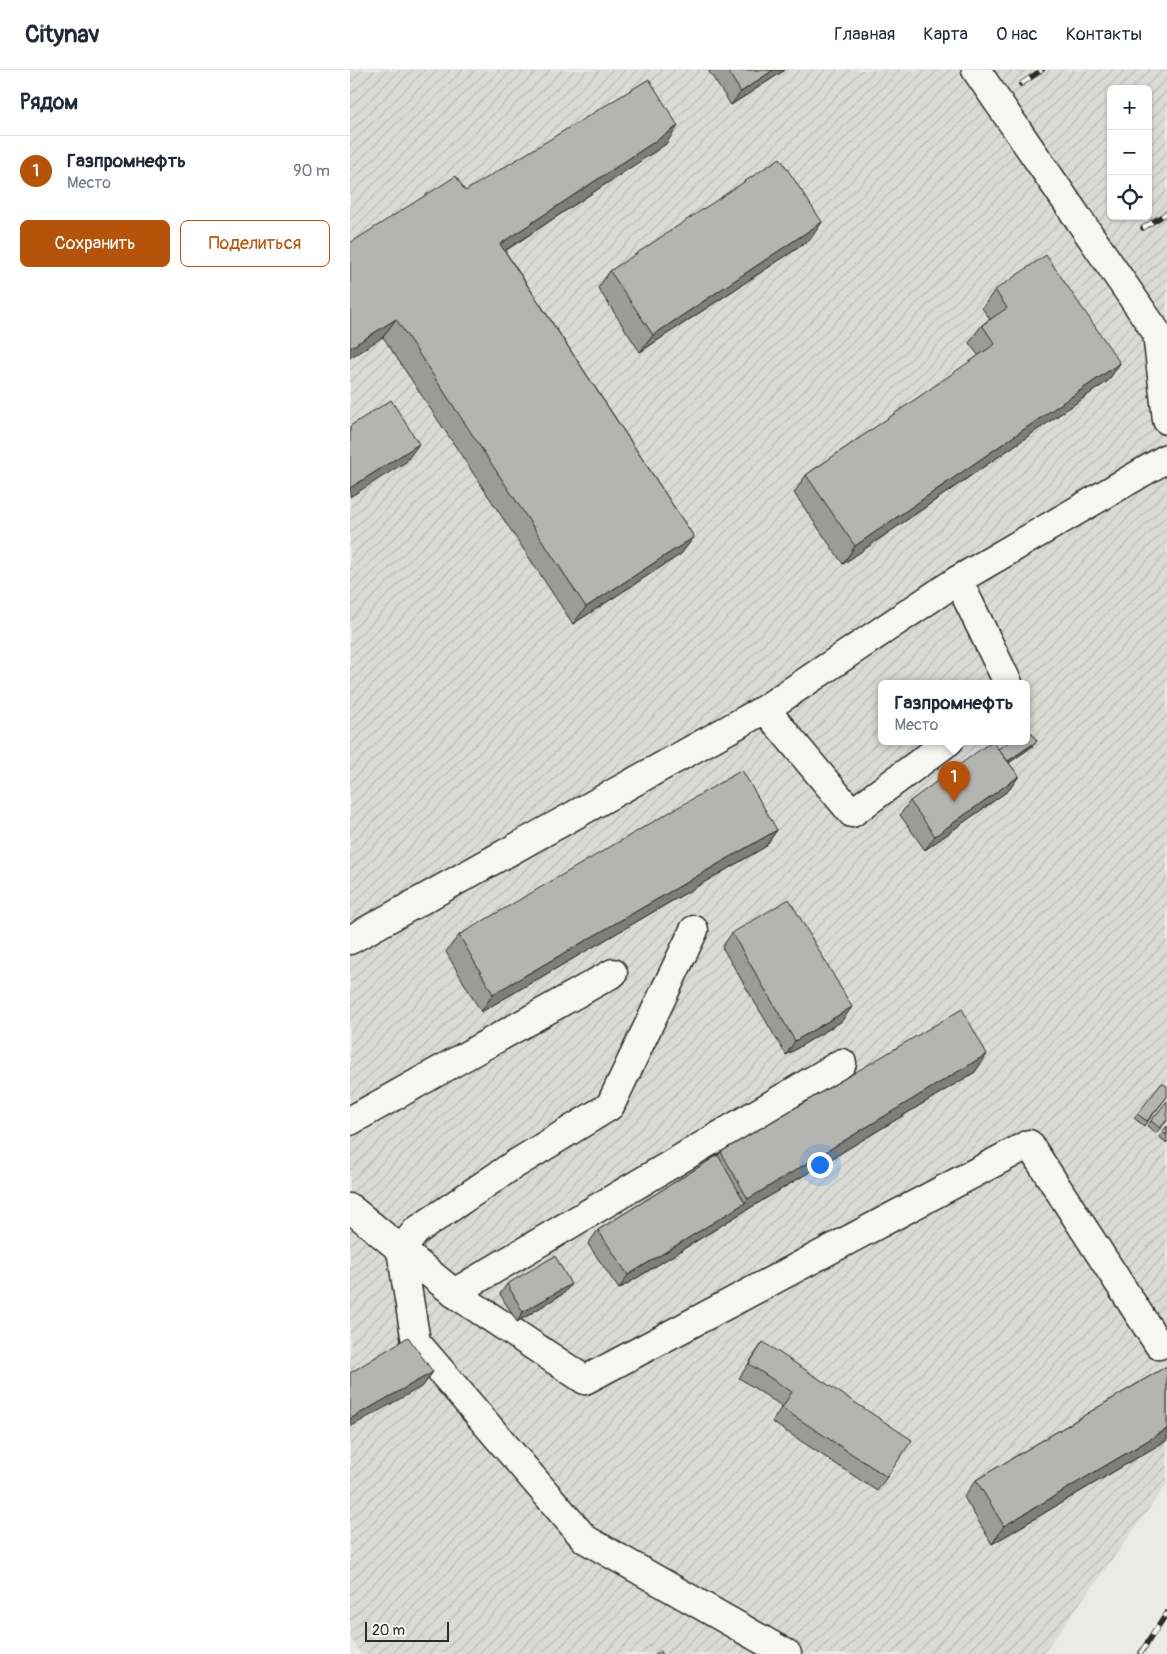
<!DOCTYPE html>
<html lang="ru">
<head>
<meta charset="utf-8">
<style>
	:root { --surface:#fff; --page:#f2f2f3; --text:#1f2937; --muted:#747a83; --line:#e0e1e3; --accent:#b45309 }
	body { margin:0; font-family:Pangolin,sans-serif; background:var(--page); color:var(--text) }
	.controls { position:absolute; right:15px; top:15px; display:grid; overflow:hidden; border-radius:8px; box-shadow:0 1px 4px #0004 }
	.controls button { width:45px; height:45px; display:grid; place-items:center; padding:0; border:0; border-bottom:1px solid var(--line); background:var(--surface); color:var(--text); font:25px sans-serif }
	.scale { position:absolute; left:15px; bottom:12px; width:84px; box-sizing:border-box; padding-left:5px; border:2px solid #2b2b2b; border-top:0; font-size:14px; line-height:18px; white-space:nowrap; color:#2b2b2b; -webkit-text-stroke:4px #f6f6f2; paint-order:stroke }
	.you { position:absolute; left:469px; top:1094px; width:18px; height:18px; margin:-12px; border:4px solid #fff; border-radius:50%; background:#1a73e8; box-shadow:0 0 0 8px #1a73e833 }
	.badge { display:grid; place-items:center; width:32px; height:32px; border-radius:50%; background:var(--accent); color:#fff; font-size:16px; font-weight:700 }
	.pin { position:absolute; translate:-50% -41px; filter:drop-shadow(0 1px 2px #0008) }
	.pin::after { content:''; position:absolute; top:26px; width:18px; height:15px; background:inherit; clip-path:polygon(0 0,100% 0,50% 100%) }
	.popup { position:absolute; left:528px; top:610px; width:152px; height:65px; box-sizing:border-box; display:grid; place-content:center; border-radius:8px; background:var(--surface); filter:drop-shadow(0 1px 4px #0005); font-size:16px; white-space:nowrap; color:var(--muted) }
	.popup b { font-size:19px; color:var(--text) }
	.popup::after { content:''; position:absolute; left:50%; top:100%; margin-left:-10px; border:10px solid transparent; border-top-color:var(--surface) }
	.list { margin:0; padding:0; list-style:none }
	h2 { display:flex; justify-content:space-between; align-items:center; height:65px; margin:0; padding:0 20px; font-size:21px }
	h2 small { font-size:16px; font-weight:400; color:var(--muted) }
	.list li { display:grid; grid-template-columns:32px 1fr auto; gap:15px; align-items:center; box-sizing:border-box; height:70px; padding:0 20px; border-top:1px solid var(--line) }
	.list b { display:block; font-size:19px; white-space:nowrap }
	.list p { margin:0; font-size:16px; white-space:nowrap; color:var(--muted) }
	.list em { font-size:16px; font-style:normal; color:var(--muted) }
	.actions { display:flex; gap:10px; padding:15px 20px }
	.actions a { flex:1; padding:11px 0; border:1px solid var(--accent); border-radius:8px; text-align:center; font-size:18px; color:var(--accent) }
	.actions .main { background:var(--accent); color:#fff }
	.icon { flex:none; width:28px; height:28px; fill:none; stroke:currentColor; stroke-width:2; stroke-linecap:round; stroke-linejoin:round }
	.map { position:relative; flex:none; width:817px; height:1584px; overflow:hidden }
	header { display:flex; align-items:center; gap:30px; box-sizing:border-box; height:70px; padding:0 25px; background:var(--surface); border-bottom:1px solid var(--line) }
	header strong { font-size:24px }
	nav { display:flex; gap:28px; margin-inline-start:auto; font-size:18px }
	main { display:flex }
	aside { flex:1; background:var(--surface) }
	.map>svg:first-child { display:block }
	.industrial { fill:url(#industrial-furrows); fill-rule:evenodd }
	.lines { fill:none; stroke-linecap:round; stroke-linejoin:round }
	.minor-casing { stroke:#2b2b2b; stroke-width:31 }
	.minor { stroke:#f6f6f2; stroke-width:28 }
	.rail-casing { stroke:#2b2b2b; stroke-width:5.5 }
	.rail { stroke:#f6f6f2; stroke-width:4; stroke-dasharray:11; stroke-linecap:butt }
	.wall { fill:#9b9b98; stroke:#2b2b2b }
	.shaded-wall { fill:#7e7e7c; stroke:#2b2b2b }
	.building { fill:#b4b4b1; stroke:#2b2b2b }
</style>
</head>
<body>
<header>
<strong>Citynav</strong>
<nav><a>Главная</a><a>Карта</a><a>О нас</a><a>Контакты</a></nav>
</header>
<main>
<aside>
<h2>Рядом<small></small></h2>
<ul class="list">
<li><span class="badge">1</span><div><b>Газпромнефть</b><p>Место</p></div><em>90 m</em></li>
</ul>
<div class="actions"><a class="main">Сохранить</a><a>Поделиться</a></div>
</aside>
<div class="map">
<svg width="817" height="1584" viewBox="0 0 817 1584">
	<defs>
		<pattern id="industrial-furrows" width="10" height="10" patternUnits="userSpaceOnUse" patternTransform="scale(1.25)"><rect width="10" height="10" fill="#dadad6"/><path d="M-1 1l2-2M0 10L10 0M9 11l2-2" fill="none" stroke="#bbbbb8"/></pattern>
	</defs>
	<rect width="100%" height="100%" fill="#eaeae6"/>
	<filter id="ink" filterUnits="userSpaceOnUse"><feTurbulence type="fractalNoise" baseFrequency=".02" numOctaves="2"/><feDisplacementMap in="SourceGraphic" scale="10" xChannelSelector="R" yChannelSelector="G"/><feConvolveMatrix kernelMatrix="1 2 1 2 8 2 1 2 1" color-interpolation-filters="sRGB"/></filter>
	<g filter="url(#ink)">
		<!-- industrial -->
		<path class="industrial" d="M0,0h817v1414l-124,170h-682l-11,-17zM761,19h37v127h-37zM532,613h144v58h-144z"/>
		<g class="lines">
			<!-- minor casing -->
			<g class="minor-casing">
				<g id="minor">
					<polyline points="626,0 807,263 817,350"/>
					<polyline points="608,510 658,613"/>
					<polyline points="415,639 502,743 599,671"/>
					<polyline points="344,860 260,1036 159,1098 66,1161 51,1180 66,1272 235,1469 437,1584"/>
					<polyline points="0,870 415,639 608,510 817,388"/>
					<polyline points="0,1051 263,903"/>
					<polyline points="0,1138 104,1223 235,1310 679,1074 809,1275"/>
					<polyline points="104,1223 492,993"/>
				</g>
			</g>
			<!-- minor -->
			<use href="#minor" class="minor"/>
			<!-- rail casing -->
			<g class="rail-casing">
				<g id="rail">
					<polyline points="671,14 692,0"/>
					<polyline points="793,158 817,143"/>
					<polyline points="790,1584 817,1543"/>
				</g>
			</g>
			<!-- rail -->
			<use href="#rail" class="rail"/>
		</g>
		<!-- wall -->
		<g class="wall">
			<polygon points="358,0 435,0 381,35"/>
			<polygon points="316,74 155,181 344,467 331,484 223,554 33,267 115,121"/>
			<polygon points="460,170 290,282 248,218 260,201"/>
			<polygon points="645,220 770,293 758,311 493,494 444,423 456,405 629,286 619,273 632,255 640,249 632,238"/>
			<polygon points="683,676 659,693 669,706 659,720 575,780 550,745 560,731 648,679"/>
			<polygon points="427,760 415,777 131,942 96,882 109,865"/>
			<polygon points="382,863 492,951 436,985 372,877"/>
			<polygon points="637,984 625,1002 385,1147 269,1219 238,1174 248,1160 368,1085 371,1082"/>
			<polygon points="817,1027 794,1056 784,1048 787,1044"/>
			<polygon points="801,1051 817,1051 806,1063 797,1056"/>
			<polygon points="817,1056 817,1073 809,1067"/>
			<polygon points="157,1214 214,1223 167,1252 150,1224"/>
			<polygon points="413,1272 537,1407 527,1421 422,1352 432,1336 389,1308"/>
			<polygon points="817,1296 817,1370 642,1474 614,1427 626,1410"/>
		</g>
		<!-- shaded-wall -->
		<g class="shaded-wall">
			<polygon points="423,0 435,0 381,35 391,22"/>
			<polygon points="328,56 316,74 138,192 150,174"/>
			<polygon points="472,152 460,170 290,282 303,265"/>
			<polygon points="46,249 33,267 0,288 0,278"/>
			<polygon points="770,293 758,311 493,494 505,476"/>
			<polygon points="69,374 56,392 0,427 0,418"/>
			<polygon points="344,467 331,484 223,554 236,537"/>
			<polygon points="687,671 683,676 646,702 650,697"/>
			<polygon points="669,706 659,720 575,780 585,766"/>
			<polygon points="427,760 415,777 131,942 143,924"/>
			<polygon points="502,937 492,951 436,985 445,971"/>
			<polygon points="637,984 625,1002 385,1147 269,1219 278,1205 395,1133 398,1129"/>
			<polygon points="221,1214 214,1223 167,1252 173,1242"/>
			<polygon points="83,1302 73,1316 0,1357 0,1349"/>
			<polygon points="817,1359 817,1370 642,1474 654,1456"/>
		</g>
		<!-- building -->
		<g class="building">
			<polygon points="377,0 423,0 391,22"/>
			<polygon points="299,9 328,56 150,174 344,467 236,537 46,249 0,278 0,173 106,106 115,121"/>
			<polygon points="430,88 472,152 303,265 260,201"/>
			<polygon points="696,185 770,293 505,476 456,405 645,274 632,255 657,238 645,220"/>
			<polygon points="41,330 69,374 0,418 0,356"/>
			<polygon points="678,658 687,671 658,691 648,679 660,671 676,671 676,659"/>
			<polygon points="642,671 669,706 585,766 560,731"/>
			<polygon points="392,700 427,760 143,924 109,865"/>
			<polygon points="439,829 502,937 445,971 382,863"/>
			<polygon points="612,939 637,984 398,1129 371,1082"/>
			<polygon points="812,1013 817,1016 817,1027 797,1051 787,1044"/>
			<polygon points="817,1031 817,1050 810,1058 801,1051"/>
			<polygon points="817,1056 817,1065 812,1062"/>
			<polygon points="368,1085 395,1133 278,1205 248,1160"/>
			<polygon points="205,1186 221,1214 173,1242 157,1214"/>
			<polygon points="58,1267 83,1302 0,1349 0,1303"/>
			<polygon points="413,1272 562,1370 537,1407 432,1338 442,1322 399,1294"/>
			<polygon points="817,1296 817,1359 654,1456 626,1410"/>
			<polygon points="310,1581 312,1584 305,1584"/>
		</g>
	</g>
</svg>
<div class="controls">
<button>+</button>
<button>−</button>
<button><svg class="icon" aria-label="locate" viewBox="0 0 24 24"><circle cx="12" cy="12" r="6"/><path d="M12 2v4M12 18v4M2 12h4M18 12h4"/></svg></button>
</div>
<div class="scale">20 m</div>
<div class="you"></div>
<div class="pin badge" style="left:604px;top:732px">1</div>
<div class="popup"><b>Газпромнефть</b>Место</div>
</div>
</main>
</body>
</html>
